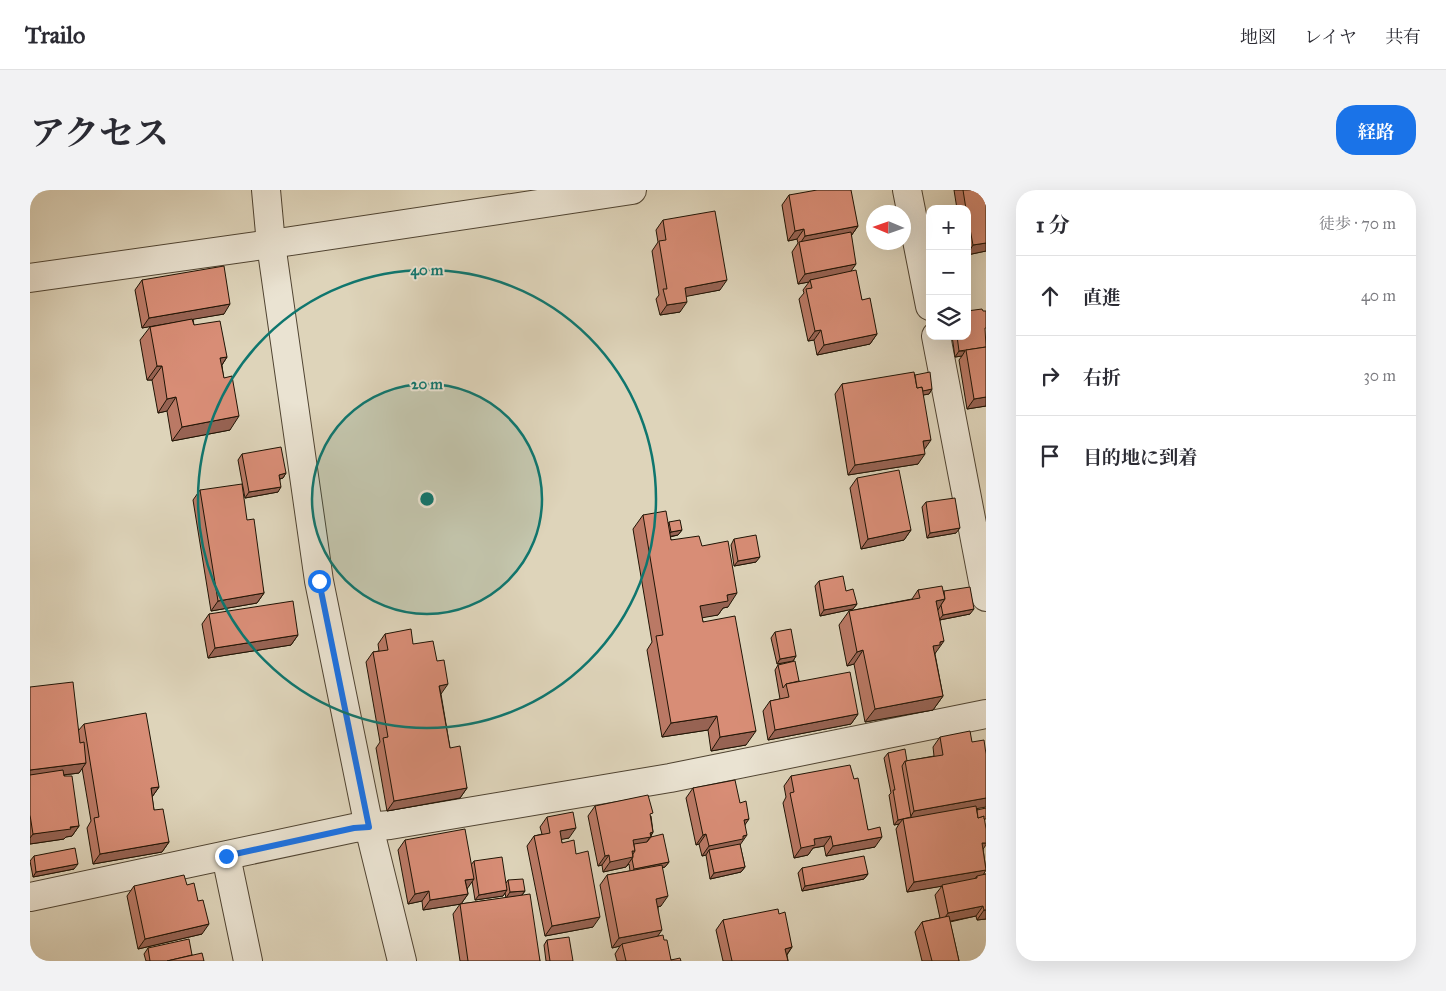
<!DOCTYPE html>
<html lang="ja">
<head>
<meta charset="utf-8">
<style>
	:root { --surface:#fff; --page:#f2f2f3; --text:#2b2b33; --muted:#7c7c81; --line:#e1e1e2; --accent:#1a73e8 }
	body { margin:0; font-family:"IM FELL Great Primer","Noto Serif JP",serif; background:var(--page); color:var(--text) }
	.controls { position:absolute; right:15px; top:15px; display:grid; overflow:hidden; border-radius:10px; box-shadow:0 5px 20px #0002 }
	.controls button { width:45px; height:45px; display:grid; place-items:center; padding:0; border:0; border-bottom:1px solid var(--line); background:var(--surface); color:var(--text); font:25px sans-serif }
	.compass { position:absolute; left:836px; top:15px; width:45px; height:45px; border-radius:50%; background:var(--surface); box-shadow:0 5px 20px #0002; rotate:272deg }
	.stop { position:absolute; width:15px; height:15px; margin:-11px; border:4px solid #1a73e8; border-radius:50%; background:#fff }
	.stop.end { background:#1a73e8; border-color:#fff; box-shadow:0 1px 5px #0008 }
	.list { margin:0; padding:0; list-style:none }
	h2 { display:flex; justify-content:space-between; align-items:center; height:65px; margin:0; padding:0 20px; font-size:21px }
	h2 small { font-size:16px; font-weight:400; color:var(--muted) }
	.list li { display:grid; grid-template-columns:32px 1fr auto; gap:15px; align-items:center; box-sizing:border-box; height:80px; padding:0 20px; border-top:1px solid var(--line) }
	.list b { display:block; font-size:19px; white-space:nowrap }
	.list em { font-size:16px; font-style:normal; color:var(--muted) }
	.icon { flex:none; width:28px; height:28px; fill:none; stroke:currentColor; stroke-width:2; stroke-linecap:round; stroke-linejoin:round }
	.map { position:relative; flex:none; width:956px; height:771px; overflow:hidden; border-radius:20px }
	header { display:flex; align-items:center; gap:30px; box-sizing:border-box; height:70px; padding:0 25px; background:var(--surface); border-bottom:1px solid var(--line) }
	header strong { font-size:24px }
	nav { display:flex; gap:28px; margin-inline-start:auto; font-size:18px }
	.intro { display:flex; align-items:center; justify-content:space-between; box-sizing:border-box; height:120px; padding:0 30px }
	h1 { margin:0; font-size:35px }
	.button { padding:12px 22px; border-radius:20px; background:var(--accent); color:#fff; font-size:18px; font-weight:700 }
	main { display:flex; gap:30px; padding:0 30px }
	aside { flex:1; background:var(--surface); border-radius:20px; box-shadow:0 5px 20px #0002 }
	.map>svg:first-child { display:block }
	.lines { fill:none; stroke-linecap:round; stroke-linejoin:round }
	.minor-casing { stroke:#504432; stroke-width:30 }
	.minor { stroke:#eae3d2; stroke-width:28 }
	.wall { fill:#ba7965; stroke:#201405 }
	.shaded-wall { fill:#976353; stroke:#201405 }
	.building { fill:#d88d76; stroke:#201405 }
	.route { stroke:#1a73e8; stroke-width:6 }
	.ring { fill:none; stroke:#0f766e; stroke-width:2.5 }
	.centre { fill:#0f766e; stroke:#eae3d2; stroke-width:2.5 }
	.ring-label { font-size:15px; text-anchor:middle; font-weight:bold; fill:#0f766e; stroke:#eae3d2; stroke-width:4; stroke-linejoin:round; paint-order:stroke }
</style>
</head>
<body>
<header>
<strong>Trailo</strong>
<nav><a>地図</a><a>レイヤ</a><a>共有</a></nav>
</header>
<div class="intro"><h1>アクセス</h1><a class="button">経路</a></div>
<main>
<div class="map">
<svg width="956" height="771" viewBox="0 0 956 771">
	<rect width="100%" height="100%" fill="#ded4ba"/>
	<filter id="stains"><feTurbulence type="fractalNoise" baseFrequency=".004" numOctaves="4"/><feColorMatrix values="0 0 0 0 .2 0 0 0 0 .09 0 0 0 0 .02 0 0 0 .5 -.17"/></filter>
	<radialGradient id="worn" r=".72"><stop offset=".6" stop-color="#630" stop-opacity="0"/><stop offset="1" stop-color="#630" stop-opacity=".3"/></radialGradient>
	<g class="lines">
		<!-- minor casing -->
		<g class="minor-casing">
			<g id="minor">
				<polyline points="236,0 241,54 289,391 339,637 372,771"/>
				<polyline points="877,0 900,116"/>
				<polyline points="0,88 241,54 602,0"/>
				<polyline points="906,146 956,407"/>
				<polyline points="196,666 218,771"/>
				<polyline points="0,707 324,638 360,635 640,588 956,524"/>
			</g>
		</g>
		<!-- minor -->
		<use href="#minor" class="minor"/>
	</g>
	<!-- wall -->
	<g class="wall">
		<polygon points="924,0 956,0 956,61 937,65 937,19 927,19"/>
		<polygon points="759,5 828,36 821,46 821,81 832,110 847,144 840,154 787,165 784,150 778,151 769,109 774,103 773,100 779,92 768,94 762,62 768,53 767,49 758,51 752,15"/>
		<polygon points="633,30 690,100 656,106 650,122 630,125 626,109 629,105 622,61 628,52 626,40"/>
		<polygon points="112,90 194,124 163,129 164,135 197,167 192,175 200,240 142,251 137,221 128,223 122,190 117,190 110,150 120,137 126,135 112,138 105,100"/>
		<polygon points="922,146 937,146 956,216 937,219 929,170 932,166 925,167"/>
		<polygon points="885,185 902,199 899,204 893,205 894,260 888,274 818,285 805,204 812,194"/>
		<polygon points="212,264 256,283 253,288 250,289 248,302 215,308 208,270"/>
		<polygon points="827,288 881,340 874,350 831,359 820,298"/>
		<polygon points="170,300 217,330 234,403 227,413 181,421 163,310"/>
		<polygon points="896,312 926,343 897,348 892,317"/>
		<polygon points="613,325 638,334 639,332 652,340 648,345 640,347 641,350 672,356 698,417 693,418 688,425 672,427 673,432 716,555 681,561 678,540 632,547 617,460 622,452 603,339"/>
		<polygon points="704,349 726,372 704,376 701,355"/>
		<polygon points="789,391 816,401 827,414 823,419 790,426 785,396"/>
		<polygon points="888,400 914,401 940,424 910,430 905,464 913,506 903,520 835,532 824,474 817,476 809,435 819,421 882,409"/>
		<polygon points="179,424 268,445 261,455 178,468 172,434"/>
		<polygon points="745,442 766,466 763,471 747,474 741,448"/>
		<polygon points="355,444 383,454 411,504 420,558 437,598 430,608 357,621 346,558 350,552 336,472 343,462 349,461 348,454"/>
		<polygon points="748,475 769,491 828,524 821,534 738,550 733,521 740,511 750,509 745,480"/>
		<polygon points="0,497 48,541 54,534 129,597 122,607 124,620 139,652 132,662 63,674 57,638 61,631 52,578 49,583 34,585 49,636 42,646 36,647 34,649 0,654"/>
		<polygon points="910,547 955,634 953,659 956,680 953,684 956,684 956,729 947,730 946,726 920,732 929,771 892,771 885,742 892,732 910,728 905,705 912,696 877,702 866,639 869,634 864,635 859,605 861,603 854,568 858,563 877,571 904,566 903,557"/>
		<polygon points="761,586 824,589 838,640 845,657 796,666 794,656 783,658 778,665 764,668 753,613 756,607 754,596"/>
		<polygon points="663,598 710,613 715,635 710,655 715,677 711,682 680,689 676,665 672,666 669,654 666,655 656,608"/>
		<polygon points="565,616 621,626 623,642 621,646 639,672 635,677 632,678 631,716 628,717 628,746 634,750 641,770 651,771 587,771 585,764 590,756 582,758 570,695 577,685 600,681 599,674 596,677 573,682 572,675 568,676 558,626"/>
		<polygon points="517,627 539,648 531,649 532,653 546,664 563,737 515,746 497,656 504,646 512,644 510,637"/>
		<polygon points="375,650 441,675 444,671 476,693 478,690 495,701 492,705 510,771 430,771 423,724 430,714 476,708 475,703 473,706 445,710 442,691 437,698 438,704 431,714 393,720 392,711 378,714 368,660"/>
		<polygon points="4,666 44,679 3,687 0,671"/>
		<polygon points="772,678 838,684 834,689 772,701 768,683"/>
		<polygon points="104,696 172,744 108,759 97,706"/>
		<polygon points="749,724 762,757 757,765 758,771 693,771 686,740 693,730"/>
		<polygon points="517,750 543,771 516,771 514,755"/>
		<polygon points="118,758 162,765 174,771 116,771 114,764"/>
	</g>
	<!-- shaded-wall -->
	<g class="shaded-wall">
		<polygon points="828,36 821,46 769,55 775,46"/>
		<polygon points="774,39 767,49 758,51 765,41"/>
		<polygon points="956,53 956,61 937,65 943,55"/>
		<polygon points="826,74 819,84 780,90 779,92 768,94 775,84"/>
		<polygon points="697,90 690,100 648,108 655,98"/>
		<polygon points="657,112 650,122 630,125 637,115"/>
		<polygon points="200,114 194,124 112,138 119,128"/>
		<polygon points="791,140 784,150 778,151 785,141"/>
		<polygon points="847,144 840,154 787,165 794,155"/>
		<polygon points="929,161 935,161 932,166 925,167"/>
		<polygon points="197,167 188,181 190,168"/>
		<polygon points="127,176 132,176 122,190 117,190"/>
		<polygon points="902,199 899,204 881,207 884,202"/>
		<polygon points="146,207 137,221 128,223 137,209"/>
		<polygon points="956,207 956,216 937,219 944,209"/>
		<polygon points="209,226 200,240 142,251 152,237"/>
		<polygon points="901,250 894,260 893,251"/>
		<polygon points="895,264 888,274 818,285 825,275"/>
		<polygon points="256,283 253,288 245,290 249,285"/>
		<polygon points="251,297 248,302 215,308 219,302"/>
		<polygon points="930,338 926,343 897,348 900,343"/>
		<polygon points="652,340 648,345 637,347 641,342"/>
		<polygon points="881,340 874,350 831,359 838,349"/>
		<polygon points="730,367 726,372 704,376 708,371"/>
		<polygon points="234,403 227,413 181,421 188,411"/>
		<polygon points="707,403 698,417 693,418 688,425 660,430 670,416 697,405"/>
		<polygon points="915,409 906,423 906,411"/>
		<polygon points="827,414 823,419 790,426 794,420"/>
		<polygon points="944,419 940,424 909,430 913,425"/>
		<polygon points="268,445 261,455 178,468 185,458"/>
		<polygon points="914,451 904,465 903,456 910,452"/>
		<polygon points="833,460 824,474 817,476 827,462"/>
		<polygon points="766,466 763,471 747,474 750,469"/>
		<polygon points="418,494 411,504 409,496"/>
		<polygon points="913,506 903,520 835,532 845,519"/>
		<polygon points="828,524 821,534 738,550 745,540"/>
		<polygon points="687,526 678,540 632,547 641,533"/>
		<polygon points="726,541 716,555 681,561 690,547"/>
		<polygon points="56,573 49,583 0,589 0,580"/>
		<polygon points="129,597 122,607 121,598"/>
		<polygon points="437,598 430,608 357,621 364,611"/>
		<polygon points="956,608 956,617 878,631 884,621"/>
		<polygon points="719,629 712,639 714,630"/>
		<polygon points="873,629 869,634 864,635 868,630"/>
		<polygon points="49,636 42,646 36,647 34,649 0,654 0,648 3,644"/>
		<polygon points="546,638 539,648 523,651 530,641"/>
		<polygon points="623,642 614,657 600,659 603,650"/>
		<polygon points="676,644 669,654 666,655 673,645"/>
		<polygon points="717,645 710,655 679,660 676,665 672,666 679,656"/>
		<polygon points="801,646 794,656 783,658 778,665 764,668 771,658 784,649"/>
		<polygon points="852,647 845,657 796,666 803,656"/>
		<polygon points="139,652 132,662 63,674 70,664"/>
		<polygon points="952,653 956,653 956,655 951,662"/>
		<polygon points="602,661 605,661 603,667 596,677 573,682 580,672"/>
		<polygon points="579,665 572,675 568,676 575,666"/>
		<polygon points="639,672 635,677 601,684 604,679"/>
		<polygon points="48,674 44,679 3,687 6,682"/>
		<polygon points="715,677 711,682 680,689 684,683"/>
		<polygon points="956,680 950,690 947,688 947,686 943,691 877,702 884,692"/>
		<polygon points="838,684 834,689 772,701 775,696"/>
		<polygon points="444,689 437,699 435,690"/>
		<polygon points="477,700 473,706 445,710 449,705"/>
		<polygon points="399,701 392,711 378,714 385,704"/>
		<polygon points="495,701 491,706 476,708 480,702"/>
		<polygon points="438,704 431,714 393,720 400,710"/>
		<polygon points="638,706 631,716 619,719 626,709"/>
		<polygon points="953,716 946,726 911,733 918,723"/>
		<polygon points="954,720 956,720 956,729 947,730"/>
		<polygon points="570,727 563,737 515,746 522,736"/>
		<polygon points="179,734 172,744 108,759 115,749"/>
		<polygon points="632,740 625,750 592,754 590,756 582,758 589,748"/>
		<polygon points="762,757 755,767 755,759"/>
	</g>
	<!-- building -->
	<g class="building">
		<polygon points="787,0 821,0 828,36 775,46 774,39 765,41 759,5"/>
		<polygon points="933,0 956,0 956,53 943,55 937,23 937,19 936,19"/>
		<polygon points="685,21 697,90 655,98 657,112 637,115 633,99 637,99 629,51 636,50 633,30"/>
		<polygon points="821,42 826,74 775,84 769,52"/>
		<polygon points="194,76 200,114 119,128 112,90"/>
		<polygon points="826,80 832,110 840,108 847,144 794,155 791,140 785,141 776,99 782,98 780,90"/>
		<polygon points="952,119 953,121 956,121 956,138 955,138 956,157 936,160 929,161 927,146 937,146 937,121"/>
		<polygon points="162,129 164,135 190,131 197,167 190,168 194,188 202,186 209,226 152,237 146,207 137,209 132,176 127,176 120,137"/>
		<polygon points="956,157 956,207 944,209 936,160"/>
		<polygon points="884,182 887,198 892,197 901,250 893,251 895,264 825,275 812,194"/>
		<polygon points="900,182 902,199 893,201 892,197 887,198 885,185"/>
		<polygon points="251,257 256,283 249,285 251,297 219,302 212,264"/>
		<polygon points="869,280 881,340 838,349 827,288"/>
		<polygon points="212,294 217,330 224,329 234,403 188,411 170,300"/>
		<polygon points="925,308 930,338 900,343 896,312"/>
		<polygon points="636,321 641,350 669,346 672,356 698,351 707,403 697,405 698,411 670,416 673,432 705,426 726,541 690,547 687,526 641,533 626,446 633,445 613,325"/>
		<polygon points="650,330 652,340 641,342 639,332"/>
		<polygon points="726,345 730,367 708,371 704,349"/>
		<polygon points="813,386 816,401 823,399 827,414 794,420 789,391"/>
		<polygon points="912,396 915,409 906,411 914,451 910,452 910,455 903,456 913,506 845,519 833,460 827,462 819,421 890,408 888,400"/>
		<polygon points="940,397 944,419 913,425 911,415 915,409 914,401"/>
		<polygon points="263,411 268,445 185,458 179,424"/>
		<polygon points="381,439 383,454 403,451 407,471 414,470 418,494 409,496 420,558 430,556 437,598 364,611 353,548 358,547 343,462 358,460 355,444"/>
		<polygon points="761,439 766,466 750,469 745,442"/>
		<polygon points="765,471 769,491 756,494 753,498 748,475"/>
		<polygon points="820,482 828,524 745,540 740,511 759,507 756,494"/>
		<polygon points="43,492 50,553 54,552 56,573 0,580 0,497"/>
		<polygon points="116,523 129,597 121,598 124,620 133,619 139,652 70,664 64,628 69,627 54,534"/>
		<polygon points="940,541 942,552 954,550 956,564 956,608 884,621 875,571 913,565 910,547"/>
		<polygon points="875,559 877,571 875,571 872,576 881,627 868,630 863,600 865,600 858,563"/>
		<polygon points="820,575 824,589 828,588 838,640 850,637 852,647 803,656 801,646 784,649 785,655 771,658 760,603 764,602 761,586"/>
		<polygon points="33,580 34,586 42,586 49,636 40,637 41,639 3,644 0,625 0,585"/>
		<polygon points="705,590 710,613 716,611 719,629 714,630 717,645 713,646 713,649 679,656 676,644 673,645 663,598"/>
		<polygon points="618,605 623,623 620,624 623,642 620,643 621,647 603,650 605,661 602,661 603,667 580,672 579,665 575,666 565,616"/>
		<polygon points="946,616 948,628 954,626 956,639 956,653 952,653 956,680 884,692 873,629"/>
		<polygon points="956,618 956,629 954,629 954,626 948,628 947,620"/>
		<polygon points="543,622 546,638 530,641 532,653 544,650 546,664 558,661 570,727 522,736 504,646 520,643 517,627"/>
		<polygon points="435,639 444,689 435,690 438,704 400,710 399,701 385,704 375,650"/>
		<polygon points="633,644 639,672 604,679 602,669 603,667 603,664 605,661 604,654 617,652 621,647"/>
		<polygon points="710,654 715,677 684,683 679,660"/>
		<polygon points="45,658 48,674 6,682 4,666"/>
		<polygon points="834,666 838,684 775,696 772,678"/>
		<polygon points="472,667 477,700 449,705 444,671"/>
		<polygon points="632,675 638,706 626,709 632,740 589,748 577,685"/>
		<polygon points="956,684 956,720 954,720 953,716 918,723 912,695 947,688 947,686"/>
		<polygon points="154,685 157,695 164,693 168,711 173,710 179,734 115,749 104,696"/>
		<polygon points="493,689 495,701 480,702 478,690"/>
		<polygon points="500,704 510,771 438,771 430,714"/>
		<polygon points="748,719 749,724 755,722 762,757 755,759 758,771 702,771 693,730"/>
		<polygon points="919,726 929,771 902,771 892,732"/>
		<polygon points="633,745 634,750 637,750 641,770 650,768 651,771 596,771 592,754"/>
		<polygon points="539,747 543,771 520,771 517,750"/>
		<polygon points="159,749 162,765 137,771 120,771 118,758"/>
		<polygon points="172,763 174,771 137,771"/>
	</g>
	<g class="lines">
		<!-- route -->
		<polyline class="route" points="196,666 324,638 339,637 289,391"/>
	</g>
	<!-- distance rings -->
	<circle cx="397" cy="309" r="115" fill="#0f766e" fill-opacity=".12"/>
	<g class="ring">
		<circle cx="397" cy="309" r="115"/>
		<circle cx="397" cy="309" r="229"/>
	</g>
	<circle cx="397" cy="309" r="8" class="centre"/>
	<g class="ring-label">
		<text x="397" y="85">40 m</text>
		<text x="397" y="199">20 m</text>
	</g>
	<rect width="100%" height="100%" filter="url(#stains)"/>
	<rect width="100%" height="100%" fill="url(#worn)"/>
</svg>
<div class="controls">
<button>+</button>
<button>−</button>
<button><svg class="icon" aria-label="layers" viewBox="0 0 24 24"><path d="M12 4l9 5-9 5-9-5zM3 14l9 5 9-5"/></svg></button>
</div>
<svg class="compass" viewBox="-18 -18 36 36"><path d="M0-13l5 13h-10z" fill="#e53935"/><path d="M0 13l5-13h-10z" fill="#7c7c81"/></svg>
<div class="stop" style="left:289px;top:391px"></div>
<div class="stop end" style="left:196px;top:666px"></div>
</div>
<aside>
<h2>1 分<small>徒歩 · 70 m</small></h2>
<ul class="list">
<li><svg class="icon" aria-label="ahead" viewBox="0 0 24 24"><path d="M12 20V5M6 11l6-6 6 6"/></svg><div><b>直進</b></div><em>40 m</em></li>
<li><svg class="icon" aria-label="right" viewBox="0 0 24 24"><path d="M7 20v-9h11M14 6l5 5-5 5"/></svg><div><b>右折</b></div><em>30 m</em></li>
<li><svg class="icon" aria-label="arrive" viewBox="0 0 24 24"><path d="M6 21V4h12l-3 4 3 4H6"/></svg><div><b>目的地に到着</b></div></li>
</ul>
</aside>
</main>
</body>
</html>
